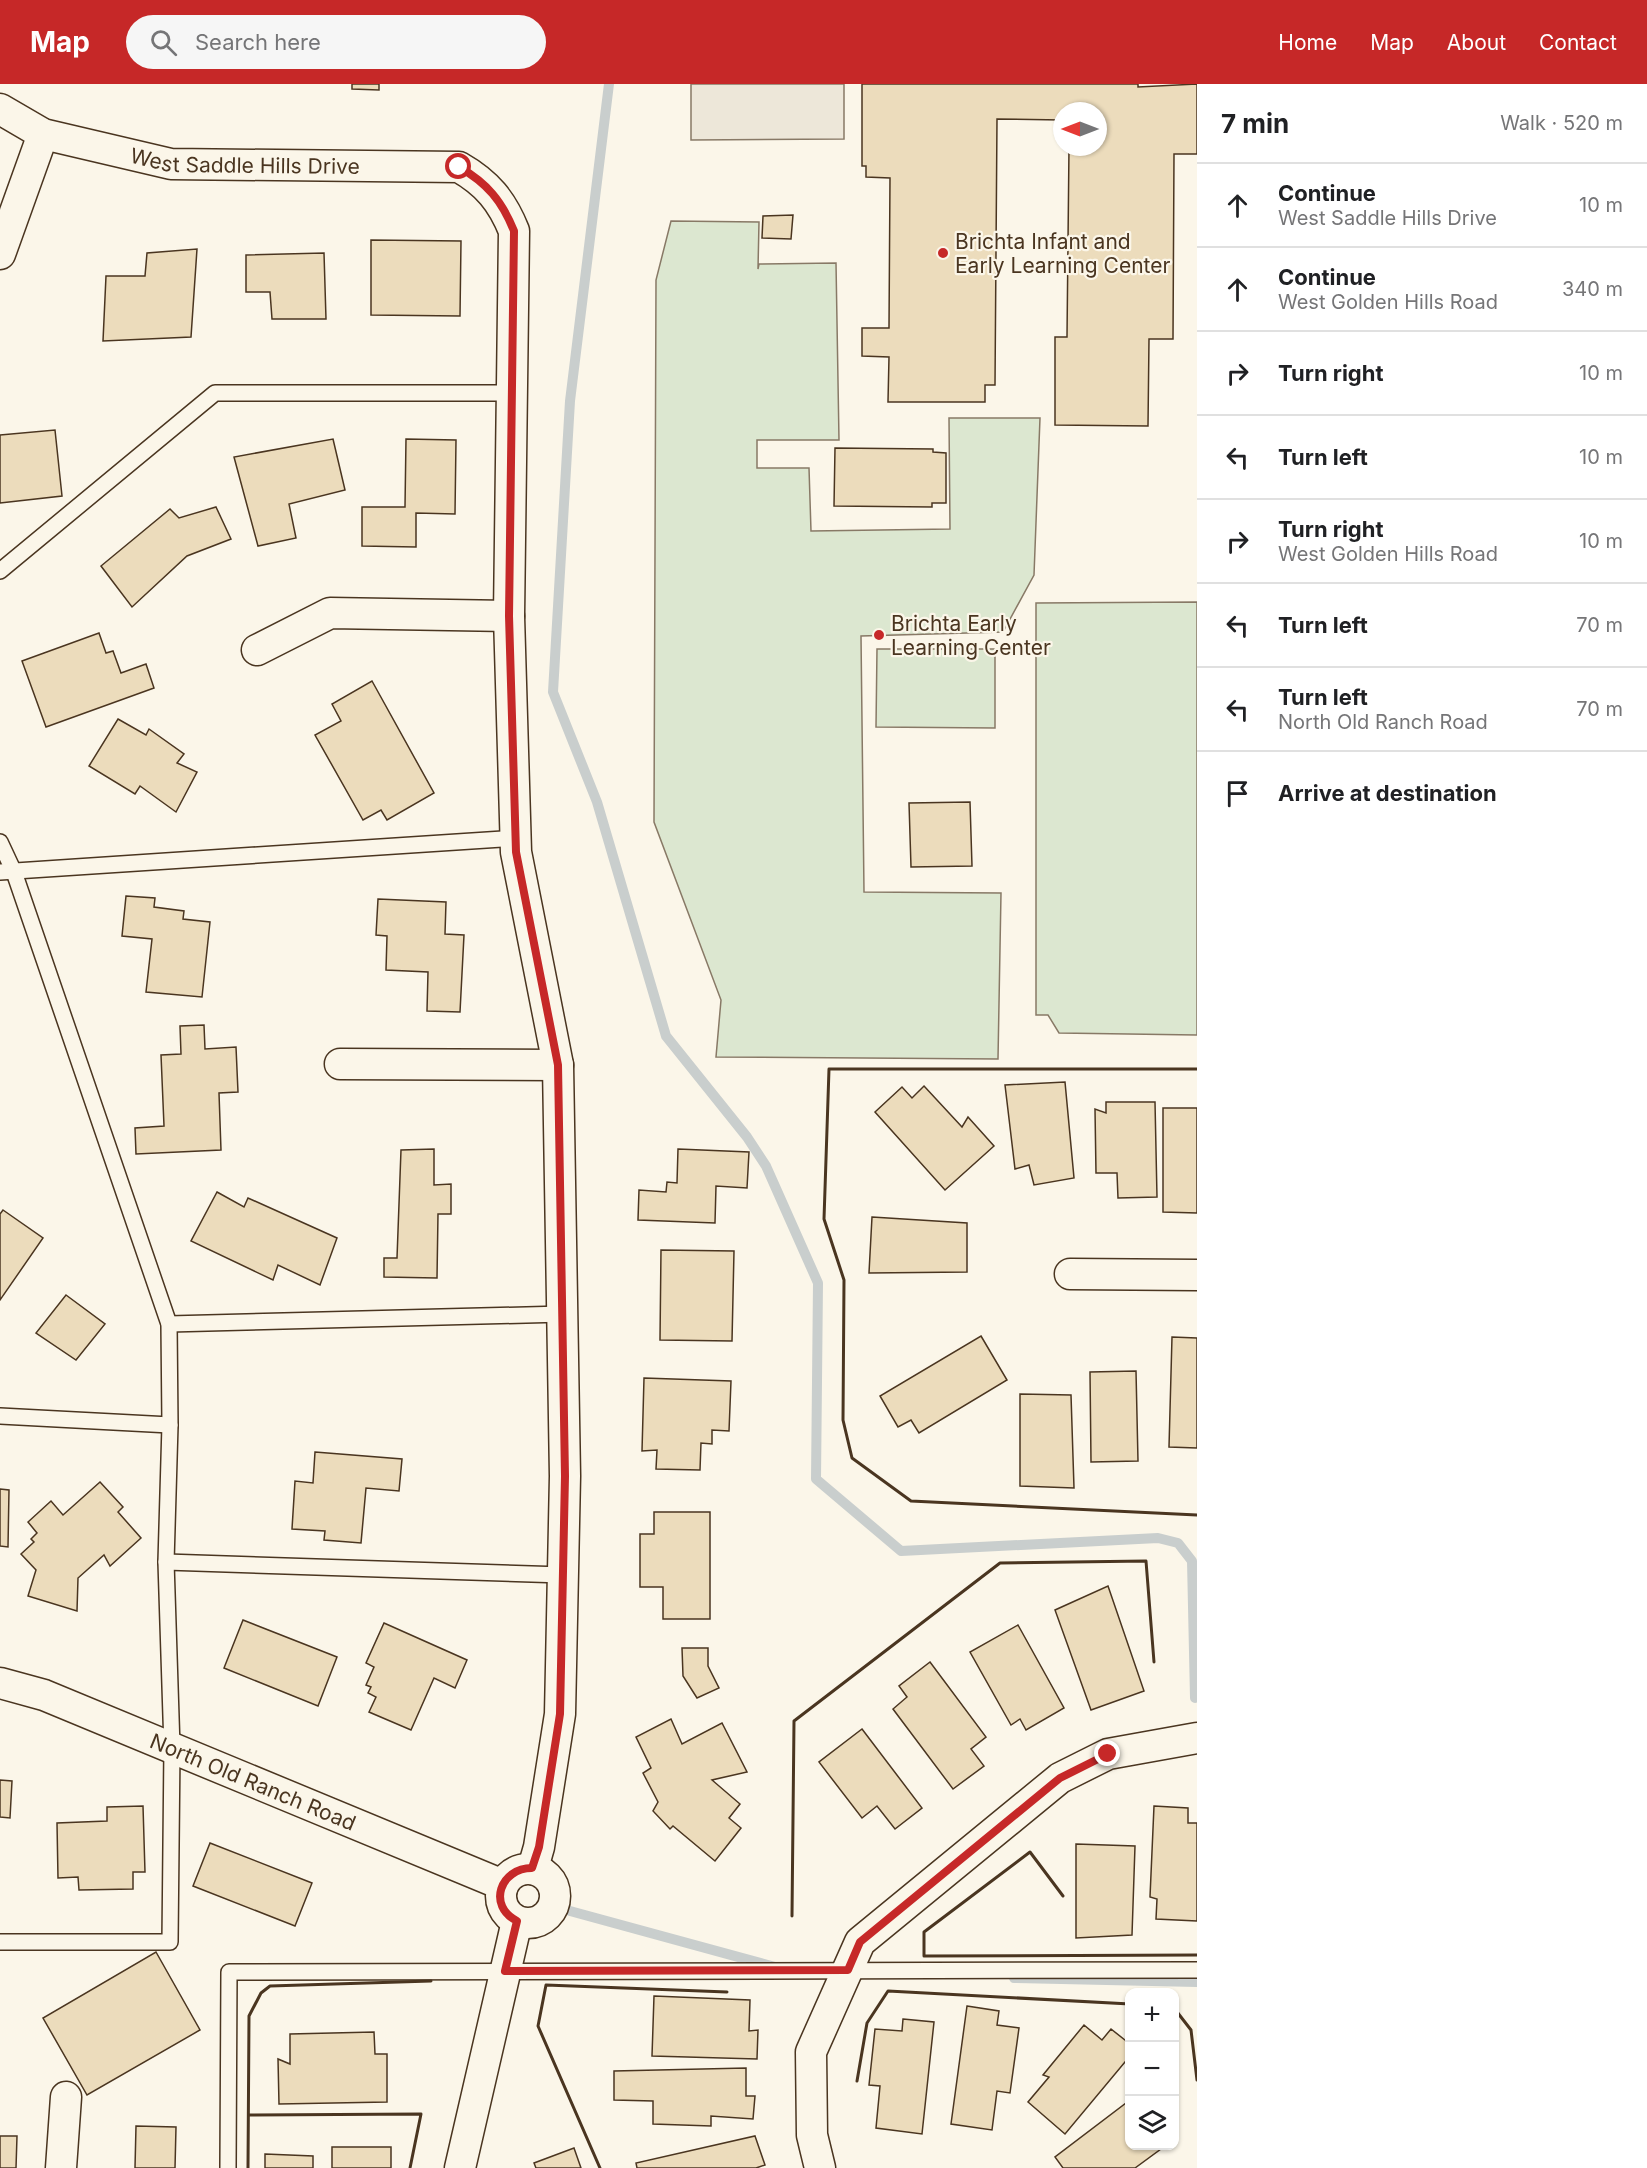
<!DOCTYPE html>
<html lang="en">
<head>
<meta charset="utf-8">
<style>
	:root { --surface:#fff; --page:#f6f6f6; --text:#202124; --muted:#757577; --line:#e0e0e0; --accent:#c62828 }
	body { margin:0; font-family:Inter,sans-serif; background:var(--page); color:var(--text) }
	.controls { position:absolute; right:18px; bottom:18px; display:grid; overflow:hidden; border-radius:12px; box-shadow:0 2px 4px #0004 }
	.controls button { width:54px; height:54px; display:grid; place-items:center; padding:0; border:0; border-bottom:2px solid var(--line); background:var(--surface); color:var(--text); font:30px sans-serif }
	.compass { position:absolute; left:1053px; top:18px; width:54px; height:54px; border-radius:50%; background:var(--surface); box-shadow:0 2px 4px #0004; rotate:270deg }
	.stop { position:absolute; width:18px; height:18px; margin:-14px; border:4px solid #c62828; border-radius:50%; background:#fff }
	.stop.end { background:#c62828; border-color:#fff; box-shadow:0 2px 6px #0008 }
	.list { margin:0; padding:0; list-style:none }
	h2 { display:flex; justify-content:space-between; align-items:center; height:78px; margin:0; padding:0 24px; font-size:26px }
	h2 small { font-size:20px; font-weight:400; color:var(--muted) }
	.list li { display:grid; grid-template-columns:39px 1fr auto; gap:18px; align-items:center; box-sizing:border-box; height:84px; padding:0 24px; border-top:2px solid var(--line) }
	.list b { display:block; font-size:22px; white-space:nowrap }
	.list p { margin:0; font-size:20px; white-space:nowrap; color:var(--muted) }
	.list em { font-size:20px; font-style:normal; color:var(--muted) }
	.icon { flex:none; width:33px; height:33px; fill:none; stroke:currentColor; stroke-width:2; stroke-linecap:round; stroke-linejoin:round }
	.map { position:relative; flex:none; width:1197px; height:2084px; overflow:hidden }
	header { display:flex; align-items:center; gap:36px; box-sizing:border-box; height:84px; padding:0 30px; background:var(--accent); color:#fff }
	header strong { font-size:28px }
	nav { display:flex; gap:33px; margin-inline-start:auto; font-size:21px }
	.search { width:420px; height:54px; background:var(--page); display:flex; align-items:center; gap:15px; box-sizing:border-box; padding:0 21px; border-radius:33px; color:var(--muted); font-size:22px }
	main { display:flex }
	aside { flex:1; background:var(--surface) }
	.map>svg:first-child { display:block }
	.green { fill:#dce7d0; stroke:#887966; stroke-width:1.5 }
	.parking { fill:#ede7d9; stroke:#887966; stroke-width:1.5 }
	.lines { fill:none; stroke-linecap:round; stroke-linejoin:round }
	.stream { stroke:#c9cecd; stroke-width:10 }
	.building { fill:#ecdcbc; stroke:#4a3520; stroke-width:1.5 }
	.lane-casing { stroke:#4a3520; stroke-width:18 }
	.street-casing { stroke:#4a3520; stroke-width:33 }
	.lane { stroke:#fbf6e9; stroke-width:15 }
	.street { stroke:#fbf6e9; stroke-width:30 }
	.wall { stroke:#4a3520; stroke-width:3 }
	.route { stroke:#c62828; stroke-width:8 }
	.poi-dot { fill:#c62828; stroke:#fbf6e9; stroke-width:2 }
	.labels { text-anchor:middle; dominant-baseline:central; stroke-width:4.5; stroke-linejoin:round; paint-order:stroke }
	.street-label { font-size:21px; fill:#4a3520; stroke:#fbf6e9 }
	.poi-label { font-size:21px; fill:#4a3520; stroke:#fbf6e9; text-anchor:start }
</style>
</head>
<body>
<header>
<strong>Map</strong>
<div class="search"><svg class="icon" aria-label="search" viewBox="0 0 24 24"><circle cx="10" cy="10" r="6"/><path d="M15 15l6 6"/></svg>Search here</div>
<nav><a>Home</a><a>Map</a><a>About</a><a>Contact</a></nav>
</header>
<main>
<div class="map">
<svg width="1197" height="2084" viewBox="0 0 1197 2084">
	<rect width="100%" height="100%" fill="#fbf6e9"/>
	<!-- green -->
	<g class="green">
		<polygon points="671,137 759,138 758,185 759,180 836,179 839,356 757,356 757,384 809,384 811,447 950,445 949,334 1040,334 1034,491 1003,548 861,552 864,808 1001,809 998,975 716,973 721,916 654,738 656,196"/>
		<polygon points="1197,518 1197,951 1059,949 1048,931 1036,931 1036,519"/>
		<polygon points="877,565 995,565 995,644 876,643"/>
	</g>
	<!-- parking -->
	<polygon class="parking" points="691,0 844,0 844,55 691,56"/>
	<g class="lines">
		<!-- stream -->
		<g class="stream">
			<polyline points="609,0 570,317 553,608 597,718 666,952 747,1053 766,1082 818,1199 816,1395 901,1467 1158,1454 1178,1459 1192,1477 1195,1614"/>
			<polyline points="570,1827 775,1883"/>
			<polyline points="1014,1894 1197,1898"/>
		</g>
	</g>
	<!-- building -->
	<g class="building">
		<polygon points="352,0 379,0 379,6 352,5"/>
		<polygon points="862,0 1138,0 1138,3 1197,0 1197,70 1174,70 1173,255 1149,255 1148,342 1055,341 1055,253 1067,253 1069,63 1098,63 1098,27 1062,27 1062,36 997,35 995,301 985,301 985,318 888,318 889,273 862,272 862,244 889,244 890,94 866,93 866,82 862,82"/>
		<polygon points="793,131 791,155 762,154 763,132"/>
		<polygon points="371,156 461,157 460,232 371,231"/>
		<polygon points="197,165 191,253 103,257 106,192 145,192 147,169"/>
		<polygon points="324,169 326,235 272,235 270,208 246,208 246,171"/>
		<polygon points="55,346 62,412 0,419 0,351"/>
		<polygon points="333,355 345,406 289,420 296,454 258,462 234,373"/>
		<polygon points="406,355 456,356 455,430 416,429 416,463 362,462 362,423 405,423"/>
		<polygon points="835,364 933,365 933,368 946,369 946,419 932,419 932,423 834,422"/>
		<polygon points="216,423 231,455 187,472 132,523 101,482 170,425 179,434"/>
		<polygon points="99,549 106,569 113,567 121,589 146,580 154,604 46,643 22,577"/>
		<polygon points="372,597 434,709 387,736 381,726 363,736 315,651 341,637 332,620"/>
		<polygon points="118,635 146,651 149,645 184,670 177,679 197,688 176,728 140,702 135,710 89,682"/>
		<polygon points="970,718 972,782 911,783 909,719"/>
		<polygon points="126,812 155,814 154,823 184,827 183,835 210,838 202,913 146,908 152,855 122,852"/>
		<polygon points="378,815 446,818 445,850 464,851 460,928 427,927 428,888 386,886 387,852 376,851"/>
		<polygon points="204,941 205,965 236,963 238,1008 219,1009 221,1066 136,1070 135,1044 164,1042 161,971 181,970 180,942"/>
		<polygon points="1065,998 1074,1094 1034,1101 1029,1081 1015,1085 1005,1001"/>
		<polygon points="924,1002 962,1043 968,1033 994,1062 945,1106 875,1028 902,1003 912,1014"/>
		<polygon points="1106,1018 1155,1018 1157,1113 1118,1114 1117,1089 1096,1089 1095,1025 1106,1029"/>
		<polygon points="1163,1024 1197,1024 1197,1129 1163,1128"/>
		<polygon points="434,1065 434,1101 451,1100 451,1130 438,1130 437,1194 384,1193 384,1174 397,1174 401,1066"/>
		<polygon points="678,1065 749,1068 747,1104 716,1102 715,1139 638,1136 639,1106 666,1108 667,1098 677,1099"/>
		<polygon points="217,1108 244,1123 248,1114 337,1154 320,1201 278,1181 273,1196 191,1157"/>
		<polygon points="3,1126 43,1154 0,1216 0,1130"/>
		<polygon points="872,1133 967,1139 967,1188 869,1189"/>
		<polygon points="661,1166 734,1167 732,1257 660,1256"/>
		<polygon points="66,1211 105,1240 76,1276 36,1249"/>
		<polygon points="981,1252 1007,1296 919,1349 911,1336 898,1343 880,1312"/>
		<polygon points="1172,1253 1197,1254 1197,1364 1169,1363"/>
		<polygon points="1136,1287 1138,1377 1091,1378 1090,1288"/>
		<polygon points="644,1294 731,1297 729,1347 712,1346 712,1360 701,1359 700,1386 656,1385 657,1366 642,1367"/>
		<polygon points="1020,1310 1071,1311 1074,1404 1020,1402"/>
		<polygon points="315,1368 402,1375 399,1407 366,1404 361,1459 324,1456 325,1447 292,1445 295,1397 313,1399"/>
		<polygon points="100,1398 123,1423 118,1428 141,1454 110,1482 104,1471 78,1494 77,1527 28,1512 36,1486 21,1470 34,1458 31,1455 37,1449 28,1438 51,1417 63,1431"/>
		<polygon points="0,1405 9,1406 8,1463 0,1462"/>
		<polygon points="654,1428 710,1428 710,1535 663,1535 663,1503 640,1503 640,1450 654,1450"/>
		<polygon points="1108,1502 1144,1607 1091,1626 1055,1526"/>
		<polygon points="243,1536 337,1573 318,1622 224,1584"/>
		<polygon points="384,1539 467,1576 455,1604 434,1594 411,1646 369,1628 376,1613 368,1609 371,1603 366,1601 374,1583 366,1579"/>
		<polygon points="1018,1541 1064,1624 1026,1646 1020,1635 1011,1641 970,1568"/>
		<polygon points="682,1564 708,1564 708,1582 719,1604 697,1614 683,1592"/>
		<polygon points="930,1578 986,1653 971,1665 984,1682 953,1705 893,1625 907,1613 899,1602"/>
		<polygon points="671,1635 682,1660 722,1639 747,1688 712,1696 740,1720 729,1734 741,1744 715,1777 673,1742 670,1745 653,1727 658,1718 643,1689 651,1684 636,1653"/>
		<polygon points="862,1645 922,1724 895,1745 877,1722 862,1734 819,1678"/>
		<polygon points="0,1696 12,1697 10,1734 0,1733"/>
		<polygon points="143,1722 145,1788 133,1788 133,1805 79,1806 78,1793 58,1794 57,1739 107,1737 107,1723"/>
		<polygon points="1154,1722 1188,1724 1188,1739 1197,1739 1197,1837 1156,1835 1157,1815 1150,1813"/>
		<polygon points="210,1759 312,1799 295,1842 193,1802"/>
		<polygon points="1076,1760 1135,1762 1132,1851 1076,1854"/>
		<polygon points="156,1868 200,1946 87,2011 43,1934"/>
		<polygon points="654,1912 750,1916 749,1947 758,1946 757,1975 652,1972"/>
		<polygon points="967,1922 999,1927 997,1941 1019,1944 1010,2009 997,2007 992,2046 951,2040"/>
		<polygon points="903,1935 934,1938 922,2050 876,2044 880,2002 869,2001 875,1945 902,1947"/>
		<polygon points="1084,1941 1102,1956 1111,1945 1130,1960 1130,1972 1065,2050 1028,2018 1049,1993 1043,1991"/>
		<polygon points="374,1948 375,1970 387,1970 387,2018 279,2020 278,1975 290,1980 290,1950"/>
		<polygon points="746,1984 746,2012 755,2012 753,2035 711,2032 711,2042 653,2040 653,2017 614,2016 614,1987"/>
		<polygon points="1130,2016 1130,2062 1165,2062 1135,2084 1063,2084 1055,2073"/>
		<polygon points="136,2042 176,2043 175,2084 135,2084"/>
		<polygon points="0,2052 17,2052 16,2084 0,2084"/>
		<polygon points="755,2052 765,2081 756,2084 637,2084 636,2079"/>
		<rect x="332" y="2063" width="59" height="21"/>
		<polygon points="574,2064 581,2084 536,2084 534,2079"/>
		<polygon points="265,2070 313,2072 313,2084 265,2084"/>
	</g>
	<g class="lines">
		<!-- lane casing -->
		<g class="lane-casing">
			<g id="lane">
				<polyline points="0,487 215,309 512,309"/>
				<polyline points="0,758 14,788 169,1240 170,1341 166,1478 172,1664 170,1858 0,1858"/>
				<polyline points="0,788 516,754"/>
				<polyline points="169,1240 563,1230"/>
				<polyline points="0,1332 170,1341"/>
				<polyline points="166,1478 563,1491"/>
				<polyline points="228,2084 229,1888 1197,1886"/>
			</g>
		</g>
		<!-- street casing -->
		<g class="street-casing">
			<g id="street">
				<path id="s1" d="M0,25l43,25 128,30 288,3c28,16 43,34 55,64l-5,385 7,236 42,213 7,411 -5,238 -21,133 -6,21"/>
				<polyline points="0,170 43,50"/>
				<polyline points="257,566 330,529 509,532"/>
				<polyline points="340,980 558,981"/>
				<polyline points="1070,1190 1197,1191"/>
				<path id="s2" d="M0,1599l44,12 459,190"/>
				<circle cx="528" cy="1812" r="27"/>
				<polyline points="61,2084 66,2013"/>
				<polyline points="460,2084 517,1837"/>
				<polyline points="820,2084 812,2051 811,1968 860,1858 1060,1694 1108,1670 1197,1654"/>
			</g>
		</g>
		<!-- lane -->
		<use href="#lane" class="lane"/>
		<!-- street -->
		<use href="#street" class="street"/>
		<!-- wall -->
		<g class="wall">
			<polyline points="1197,985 829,985 824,1135 844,1196 843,1336 852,1374 911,1417 1197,1431"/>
			<polyline points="1063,1812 1030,1768 924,1848 924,1872 1197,1871"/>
			<polyline points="792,1832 794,1637 1000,1479 1146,1477 1154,1578"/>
			<polyline points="1174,1924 1191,1946 1197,1996"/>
			<polyline points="857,1997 867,1939 888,1907 1130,1920"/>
			<polyline points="249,2031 421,2030 410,2084"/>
			<polyline points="248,2084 249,1932 261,1909 270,1902 431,1897"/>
			<polyline points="600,2084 538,1942 546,1901 727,1908"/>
		</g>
	</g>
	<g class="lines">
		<!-- route -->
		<path class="route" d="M459,83c28,16 43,34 55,64l-5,385 7,236 42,213 7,411 -5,238 -21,133 -7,21c-32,0 -45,38 -15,53l-12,50 343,-1 12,-28 200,-164 48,-24"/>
	</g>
	<!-- markers -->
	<g class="poi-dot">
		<circle cx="943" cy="169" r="6"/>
		<circle cx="879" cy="551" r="6"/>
	</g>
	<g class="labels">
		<!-- street labels -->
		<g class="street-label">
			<text stroke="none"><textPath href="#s1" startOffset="255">West Saddle Hills Drive</textPath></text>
			<text stroke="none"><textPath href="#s2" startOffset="272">North Old Ranch Road</textPath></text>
		</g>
		<!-- poi labels -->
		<g class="poi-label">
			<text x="955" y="157">Brichta Infant and<tspan x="955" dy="24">Early Learning Center</tspan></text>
			<text x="891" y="539">Brichta Early<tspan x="891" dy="24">Learning Center</tspan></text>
		</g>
	</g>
</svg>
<div class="controls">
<button>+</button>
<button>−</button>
<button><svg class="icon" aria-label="layers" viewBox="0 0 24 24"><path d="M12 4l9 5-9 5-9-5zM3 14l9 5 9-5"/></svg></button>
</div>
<svg class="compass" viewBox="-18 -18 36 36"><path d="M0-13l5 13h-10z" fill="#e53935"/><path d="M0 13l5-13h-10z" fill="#757577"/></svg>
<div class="stop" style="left:459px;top:83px"></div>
<div class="stop end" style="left:1108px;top:1670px"></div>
</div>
<aside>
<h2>7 min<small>Walk · 520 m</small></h2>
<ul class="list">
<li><svg class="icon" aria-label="ahead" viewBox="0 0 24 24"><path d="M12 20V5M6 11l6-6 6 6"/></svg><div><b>Continue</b><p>West Saddle Hills Drive</p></div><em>10 m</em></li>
<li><svg class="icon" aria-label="ahead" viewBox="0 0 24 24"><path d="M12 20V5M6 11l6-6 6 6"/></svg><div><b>Continue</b><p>West Golden Hills Road</p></div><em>340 m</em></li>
<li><svg class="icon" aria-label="right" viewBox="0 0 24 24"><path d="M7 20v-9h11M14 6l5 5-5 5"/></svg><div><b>Turn right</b></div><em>10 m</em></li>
<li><svg class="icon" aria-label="left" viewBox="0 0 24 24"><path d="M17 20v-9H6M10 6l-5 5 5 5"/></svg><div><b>Turn left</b></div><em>10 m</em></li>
<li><svg class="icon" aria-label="right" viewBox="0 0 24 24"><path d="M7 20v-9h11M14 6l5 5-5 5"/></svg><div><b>Turn right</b><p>West Golden Hills Road</p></div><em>10 m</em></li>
<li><svg class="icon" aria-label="left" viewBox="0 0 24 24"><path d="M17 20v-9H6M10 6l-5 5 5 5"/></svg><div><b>Turn left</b></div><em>70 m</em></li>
<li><svg class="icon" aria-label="left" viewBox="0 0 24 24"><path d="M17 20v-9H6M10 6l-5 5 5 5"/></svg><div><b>Turn left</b><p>North Old Ranch Road</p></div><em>70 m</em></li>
<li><svg class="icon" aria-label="arrive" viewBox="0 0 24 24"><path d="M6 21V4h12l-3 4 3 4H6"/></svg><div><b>Arrive at destination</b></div></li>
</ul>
</aside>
</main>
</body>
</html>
